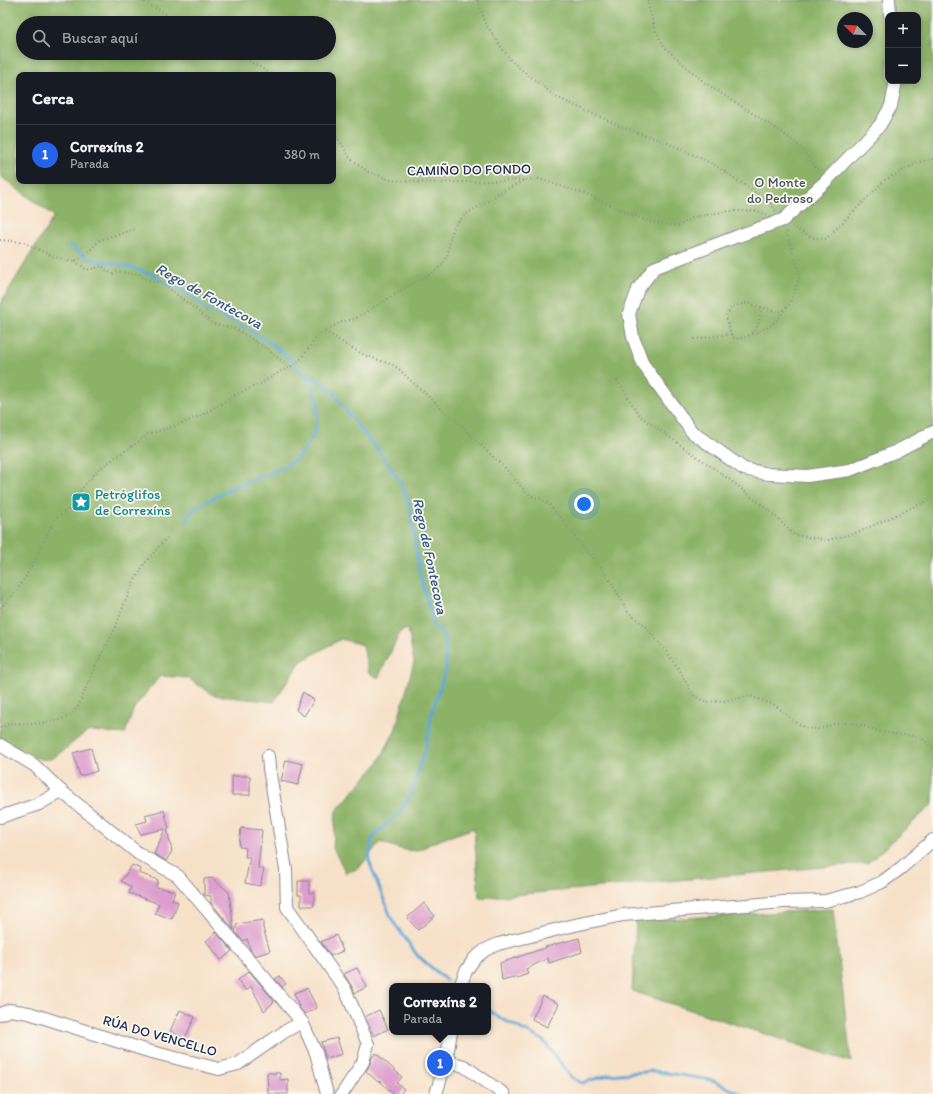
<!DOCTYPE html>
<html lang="es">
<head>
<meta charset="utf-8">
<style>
	:root { --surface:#171b24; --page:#20242c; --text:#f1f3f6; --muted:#9ea1a6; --line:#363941; --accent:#2563eb }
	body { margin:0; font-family:Itim,sans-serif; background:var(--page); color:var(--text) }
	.controls { position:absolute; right:12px; top:12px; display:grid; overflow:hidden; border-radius:8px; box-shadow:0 2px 6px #0003 }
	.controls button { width:36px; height:36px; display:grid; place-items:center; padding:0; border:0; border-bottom:1px solid var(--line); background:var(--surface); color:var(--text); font:20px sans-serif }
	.compass { position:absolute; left:837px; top:12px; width:36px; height:36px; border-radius:50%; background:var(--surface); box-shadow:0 2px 6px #0003; rotate:294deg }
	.you { position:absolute; left:584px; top:504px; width:14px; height:14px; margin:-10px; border:3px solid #fff; border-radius:50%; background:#1a73e8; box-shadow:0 0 0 6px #1a73e833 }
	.badge { display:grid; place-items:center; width:26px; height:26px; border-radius:50%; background:var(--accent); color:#fff; font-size:13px; font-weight:700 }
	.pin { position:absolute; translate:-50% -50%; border:2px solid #fff; box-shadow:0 1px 4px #0006 }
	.popup { position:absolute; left:389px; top:983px; width:102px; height:52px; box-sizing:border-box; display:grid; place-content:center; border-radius:8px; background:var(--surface); filter:drop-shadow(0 1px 3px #0005); font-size:13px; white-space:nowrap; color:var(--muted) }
	.popup b { font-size:15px; color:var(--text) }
	.popup::after { content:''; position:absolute; left:50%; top:100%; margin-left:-8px; border:8px solid transparent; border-top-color:var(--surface) }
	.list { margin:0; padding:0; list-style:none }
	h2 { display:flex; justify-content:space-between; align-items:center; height:52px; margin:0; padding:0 16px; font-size:17px }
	h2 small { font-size:13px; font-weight:400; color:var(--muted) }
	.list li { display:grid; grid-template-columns:26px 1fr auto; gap:12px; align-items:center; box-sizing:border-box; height:60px; padding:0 16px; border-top:1px solid var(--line) }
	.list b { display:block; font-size:15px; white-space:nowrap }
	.list p { margin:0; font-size:13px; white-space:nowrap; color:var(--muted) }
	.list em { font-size:13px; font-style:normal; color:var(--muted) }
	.icon { flex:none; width:22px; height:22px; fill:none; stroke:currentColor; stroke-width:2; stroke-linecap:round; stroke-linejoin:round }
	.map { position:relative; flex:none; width:933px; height:1094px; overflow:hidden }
	.search { position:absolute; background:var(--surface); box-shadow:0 2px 6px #0003; left:16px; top:16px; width:320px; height:44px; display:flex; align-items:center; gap:10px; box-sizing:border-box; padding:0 14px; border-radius:22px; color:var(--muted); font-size:15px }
	.panel { position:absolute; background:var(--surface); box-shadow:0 2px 6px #0003; left:16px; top:72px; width:320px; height:112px; border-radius:8px }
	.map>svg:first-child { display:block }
	.forest { fill:#8cb267; stroke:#547062; fill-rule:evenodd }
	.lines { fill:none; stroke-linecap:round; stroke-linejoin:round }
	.stream { stroke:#5da6d5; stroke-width:3 }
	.building { fill:#dd9ecd }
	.minor-casing { stroke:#888892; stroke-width:14 }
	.path { stroke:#888892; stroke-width:2; stroke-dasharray:1 3; stroke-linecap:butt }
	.minor { stroke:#fff; stroke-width:12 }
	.labels { text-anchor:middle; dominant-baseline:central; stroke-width:3.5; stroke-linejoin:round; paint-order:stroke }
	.street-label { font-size:14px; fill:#1b2f5e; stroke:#fbf7ec }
	.park-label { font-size:14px; fill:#405764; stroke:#fbf7ec }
	.culture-label { font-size:14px; fill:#0d838f; stroke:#fbf7ec; text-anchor:start }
	.water-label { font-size:15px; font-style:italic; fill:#325988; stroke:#fbf7ec }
</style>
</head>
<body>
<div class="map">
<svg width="933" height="1094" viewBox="0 0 933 1094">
	<rect width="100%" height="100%" fill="#fbf7ec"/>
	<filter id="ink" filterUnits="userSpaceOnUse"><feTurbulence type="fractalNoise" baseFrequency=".025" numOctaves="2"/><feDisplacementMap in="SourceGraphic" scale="8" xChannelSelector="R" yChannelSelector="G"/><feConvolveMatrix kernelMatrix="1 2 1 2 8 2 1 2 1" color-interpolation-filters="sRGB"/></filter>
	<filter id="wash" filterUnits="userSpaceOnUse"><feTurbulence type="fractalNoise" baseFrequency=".012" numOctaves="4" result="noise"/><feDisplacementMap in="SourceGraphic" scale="16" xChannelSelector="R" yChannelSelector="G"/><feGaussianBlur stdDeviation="0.9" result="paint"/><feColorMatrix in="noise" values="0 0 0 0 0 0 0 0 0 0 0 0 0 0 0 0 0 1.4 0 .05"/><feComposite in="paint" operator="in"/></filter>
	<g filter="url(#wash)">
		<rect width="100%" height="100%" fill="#f6e0c7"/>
		<!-- forest -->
		<g class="forest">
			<path d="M0,0h933v804l-65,59 -389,35 -5,-70 -43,15c-17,14 -32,5 -51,-1l-21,26 -13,5 -13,-25 3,-37 42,-48 17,-32 19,-69 -6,-33 -7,2 -23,47 -10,-6 -5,-27 -22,-6 -41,23 -26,40 -61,-7 -25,-17 -28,-2 -26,32 -9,26 -34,-3 -6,2c-7,5 -29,25 -35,26 -13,4 -39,-14 -50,-21v-434l54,-88 -54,-40zM888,15h30v66h-30zM843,18h24v24h-24zM23,23h306v30h-306zM19,75h314v106h-314z"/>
			<polygon points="833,909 851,1062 632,991 636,921"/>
		</g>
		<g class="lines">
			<!-- stream -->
			<g class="stream">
				<polyline points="69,245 89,259 130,267 153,275 188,294 207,310 246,328 272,344 291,360 305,375 318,380 333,392 352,419 378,450 400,481 410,506 419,570 434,626 445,638 446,669 432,712 426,746 412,791 401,811 384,826 372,839 369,861 379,887 392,920 417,955 446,980"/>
				<path d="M187,521l2,-6 5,-6c13,-7 26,-16 40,-22 16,-8 35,-12 51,-21 24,-13 38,-43 31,-69 -2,-8 -7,-15 -11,-22"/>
				<polyline points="488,1010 500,1018 543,1040 572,1078 582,1083 608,1075 654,1071 712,1080 741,1094"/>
			</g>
		</g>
		<g id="blocks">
			<!-- building -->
			<g class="building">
				<polygon points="303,692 314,700 304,716 296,710"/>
				<polygon points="91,748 97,771 80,776 73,753"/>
				<polygon points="286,760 303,764 298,785 281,781"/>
				<rect x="232" y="776" width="18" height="19"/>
				<polygon points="164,810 169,829 167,829 172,851 166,861 154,854 165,829 140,834 136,824 147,821 145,815"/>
				<polygon points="241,828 262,830 258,868 264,869 260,886 245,883 250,857 245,857 246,848 239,847"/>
				<polygon points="132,865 141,869 139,873 158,880 156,887 175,891 172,900 178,902 172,919 155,913 159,904 129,893 131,887 121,881"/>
				<polygon points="212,878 229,892 234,930 211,903 211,896 204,895 204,879"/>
				<polygon points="298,881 309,881 309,893 314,893 314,906 301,906 301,895 298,895"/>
				<polygon points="424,903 435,916 418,930 407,918"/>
				<polygon points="263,920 263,928 270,951 255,956 251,951 247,939 243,941 235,932 237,924"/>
				<polygon points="216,932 232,951 221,960 206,941"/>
				<polygon points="336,935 343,951 331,956 321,942"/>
				<polygon points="579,938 582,952 549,963 548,958 526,969 528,974 514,979 513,977 502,980 500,963 545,948 545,947"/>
				<polygon points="357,968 367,987 355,993 351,985 344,974"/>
				<polygon points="249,971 271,997 274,1002 264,1011 251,986 246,991 238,980"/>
				<polygon points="280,976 286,984 282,987 275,979"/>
				<polygon points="307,988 317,1008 305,1014 300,1009 294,993"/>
				<polygon points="543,996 559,1004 547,1027 532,1019"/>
				<polygon points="180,1010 195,1017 185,1038 170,1031"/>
				<polygon points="379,1010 388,1029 374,1036 365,1017"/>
				<polygon points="337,1038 342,1054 326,1059 321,1042"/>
				<polygon points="376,1053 402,1077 397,1083 404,1089 400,1094 393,1094 380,1081 378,1082 366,1071 370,1064 372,1058"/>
				<polygon points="267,1073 280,1073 280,1080 288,1079 288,1094 268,1094"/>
			</g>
		</g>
	</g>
	<g filter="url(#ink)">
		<use href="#blocks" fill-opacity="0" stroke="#888892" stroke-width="1"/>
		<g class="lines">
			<!-- minor casing -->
			<g class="minor-casing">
				<g id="minor">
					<polyline points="889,0 890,15"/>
					<polyline points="896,81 891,106 880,125 825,182 783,220 738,236 654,268 638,289 629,314 633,337 643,364 692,432 744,469 769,474 807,476 850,470 897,451 933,432"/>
					<polyline points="0,745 34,765 61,791 139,854 178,876 302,1022 316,1053 327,1094"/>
					<polyline points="268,756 269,768 286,870 287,907 345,989 368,1044 363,1062 342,1094"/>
					<polyline points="0,817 39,804 61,791"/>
					<polyline points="460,986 466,971 474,959 485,950 498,944 575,925 623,915 658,912 784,902 825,901 860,892 882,882 901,868 933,840"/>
					<polyline points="0,1014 10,1010 29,1013 148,1051 219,1069 238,1064 284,1032 302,1022"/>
					<polyline points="446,1061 464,1066 504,1094"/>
					<polyline points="436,1094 446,1061 451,1032"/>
				</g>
			</g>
			<!-- path -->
			<g class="path">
				<polyline points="141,0 181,23"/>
				<polyline points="478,0 485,23 511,61 556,97 620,126 668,143 713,164 768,201 777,212"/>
				<polyline points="649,0 648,4 655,30 665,48 705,83 780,131 801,147 819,173"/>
				<polyline points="235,53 263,69 271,75"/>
				<polyline points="333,129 350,158 368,172 391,180 436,183 524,180 539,179 582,193 650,222 678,226 694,217 729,211 757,211 767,214"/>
				<polyline points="792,226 811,237 826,239 885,180 919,162 933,159"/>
				<polyline points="0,240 23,242 54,257 75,261 83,256"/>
				<polyline points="85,255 100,240 135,229"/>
				<path d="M75,261l12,9 15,-4 5,5 6,3 4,-3 16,3 5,-1c5,6 14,9 23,9l53,42 22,5 31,20 17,14 5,5"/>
				<path d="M761,307c-1,19 -5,30 -26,32l-4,-5 -5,-18 5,-8 7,-3 9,-2 30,9 6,-1 6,-6 11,-30 -14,-45"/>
				<polyline points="325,331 349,347 367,356 393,365 399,369 412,382 424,392 447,414 463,427 475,440 504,467 525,491 530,495 540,499 549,504 565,523 580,544 600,566 613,585 628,612 645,626 665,650 680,671 693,695 706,702 723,701 750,696 775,705 795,722 806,728 818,729 838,723 855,723 881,732 919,737 933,747"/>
				<path d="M752,334c13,-5 25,-10 31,-23"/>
				<polyline points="694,339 731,334"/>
				<polyline points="617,380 640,416 689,451 729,479 773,514 794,535 828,540 859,532 933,498"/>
				<polyline points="0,608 10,598 23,581 35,560 50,528 55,519 68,509 73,499 99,469 138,442 148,434 175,426 204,414 235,395 262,383 281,371 289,368 299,361 316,338 325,331 341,322 355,319 413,283 433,273 442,265 448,254 449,243 454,226 466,214 487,202 498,194 524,180"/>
				<polyline points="0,728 11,723 32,724 56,721 69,716 74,712 79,705 94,669 116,627 124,604 133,583 145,563 160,545 169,536"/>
			</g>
			<!-- minor -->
			<use href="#minor" class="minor"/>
		</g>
	</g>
	<!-- icons -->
	<defs>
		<g id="sight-square" transform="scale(1)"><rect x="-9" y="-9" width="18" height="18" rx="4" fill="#0f9aa8" stroke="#fbf7ec"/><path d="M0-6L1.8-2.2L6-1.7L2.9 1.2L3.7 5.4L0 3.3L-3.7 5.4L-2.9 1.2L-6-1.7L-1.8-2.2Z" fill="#fff"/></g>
	</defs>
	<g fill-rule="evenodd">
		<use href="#sight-square" x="81" y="502"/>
	</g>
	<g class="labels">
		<!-- street labels -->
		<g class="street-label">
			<text transform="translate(469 170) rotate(-1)">CAMIÑO DO FONDO</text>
			<text transform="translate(160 1036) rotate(16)">RÚA DO VENCELLO</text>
		</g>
		<!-- park labels -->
		<g class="park-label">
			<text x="780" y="182">O Monte<tspan x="780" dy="16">do Pedroso</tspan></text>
		</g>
		<!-- culture labels -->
		<g class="culture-label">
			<text x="95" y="494">Petróglifos<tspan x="95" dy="16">de Correxíns</tspan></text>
		</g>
		<!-- water labels -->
		<g class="water-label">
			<text transform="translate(209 296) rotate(29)">Rego de Fontecova</text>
			<text transform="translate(430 556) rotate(78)">Rego de Fontecova</text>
		</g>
	</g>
</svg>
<div class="controls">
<button>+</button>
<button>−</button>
</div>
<svg class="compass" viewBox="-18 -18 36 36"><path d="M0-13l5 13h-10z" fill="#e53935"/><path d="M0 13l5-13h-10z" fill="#9ea1a6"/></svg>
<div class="you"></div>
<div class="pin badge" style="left:440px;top:1063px">1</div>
<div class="popup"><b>Correxíns 2</b>Parada</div>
<div class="search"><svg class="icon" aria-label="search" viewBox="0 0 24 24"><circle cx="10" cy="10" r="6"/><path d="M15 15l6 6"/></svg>Buscar aquí</div>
<section class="panel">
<h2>Cerca<small></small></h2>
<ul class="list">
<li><span class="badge">1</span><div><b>Correxíns 2</b><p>Parada</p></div><em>380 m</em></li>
</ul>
</section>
</div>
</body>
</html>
